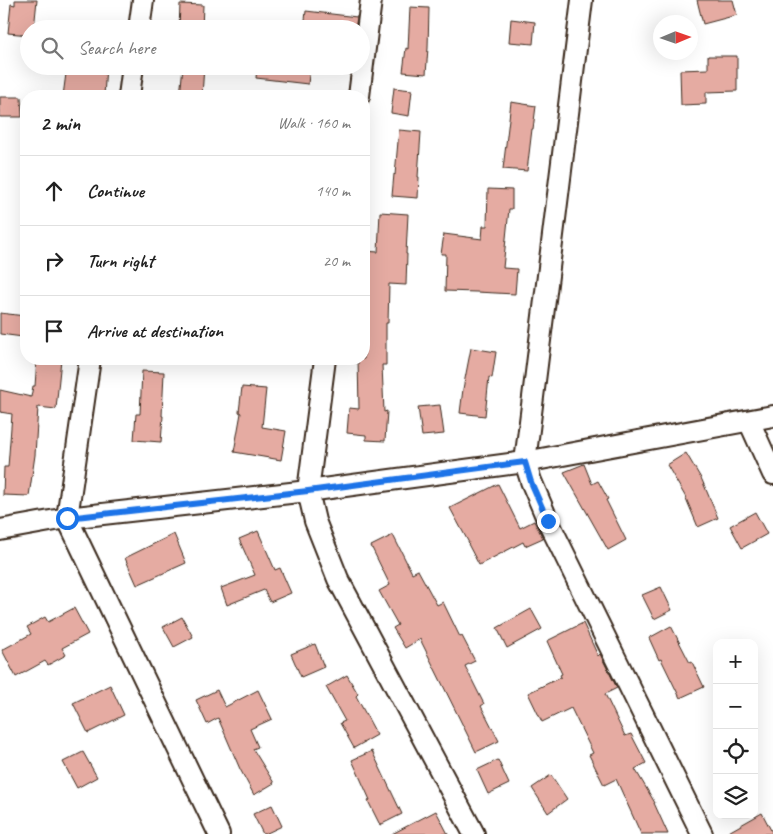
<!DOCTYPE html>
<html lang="en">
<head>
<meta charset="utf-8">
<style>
	:root { --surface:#fff; --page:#f2f2f2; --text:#222; --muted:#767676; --line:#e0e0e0 }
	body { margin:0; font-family:Caveat,sans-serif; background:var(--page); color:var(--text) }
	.controls { position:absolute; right:15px; bottom:15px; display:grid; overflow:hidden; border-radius:10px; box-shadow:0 5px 20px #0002 }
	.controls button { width:45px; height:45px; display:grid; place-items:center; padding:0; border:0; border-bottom:1px solid var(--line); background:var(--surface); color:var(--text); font:25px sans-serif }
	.compass { position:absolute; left:653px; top:15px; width:45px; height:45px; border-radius:50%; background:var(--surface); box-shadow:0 5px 20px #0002; rotate:88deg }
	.stop { position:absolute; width:15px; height:15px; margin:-11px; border:4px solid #1a73e8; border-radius:50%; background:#fff }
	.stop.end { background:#1a73e8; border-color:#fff; box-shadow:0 1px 5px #0008 }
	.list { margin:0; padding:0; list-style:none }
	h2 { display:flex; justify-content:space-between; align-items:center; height:65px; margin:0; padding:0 20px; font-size:21px }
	h2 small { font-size:16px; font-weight:400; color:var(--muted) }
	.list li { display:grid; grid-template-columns:32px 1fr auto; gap:15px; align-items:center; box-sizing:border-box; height:70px; padding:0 20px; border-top:1px solid var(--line) }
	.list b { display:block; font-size:19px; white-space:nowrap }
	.list em { font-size:16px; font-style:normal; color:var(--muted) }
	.icon { flex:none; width:28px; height:28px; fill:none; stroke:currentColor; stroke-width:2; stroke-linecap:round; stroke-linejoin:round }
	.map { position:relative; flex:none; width:773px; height:834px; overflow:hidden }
	.search { position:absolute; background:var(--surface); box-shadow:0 5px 20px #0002; left:20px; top:20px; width:350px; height:55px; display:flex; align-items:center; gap:12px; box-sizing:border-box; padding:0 18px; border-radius:28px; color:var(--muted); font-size:19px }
	.panel { position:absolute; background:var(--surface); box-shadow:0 5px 20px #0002; left:20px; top:90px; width:350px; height:275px; border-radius:20px }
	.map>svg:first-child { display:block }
	.building { fill:#e5aba2; stroke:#3b2a1e }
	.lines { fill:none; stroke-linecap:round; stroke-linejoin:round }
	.minor-casing { stroke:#3b2a1e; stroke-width:24 }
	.minor { stroke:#fff; stroke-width:20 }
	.route { stroke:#1a73e8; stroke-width:6 }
</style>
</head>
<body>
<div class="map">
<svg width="773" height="834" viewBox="0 0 773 834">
	<rect width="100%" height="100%" fill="#fff"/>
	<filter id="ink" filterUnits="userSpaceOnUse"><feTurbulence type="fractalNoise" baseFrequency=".02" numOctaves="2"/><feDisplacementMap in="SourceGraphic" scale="10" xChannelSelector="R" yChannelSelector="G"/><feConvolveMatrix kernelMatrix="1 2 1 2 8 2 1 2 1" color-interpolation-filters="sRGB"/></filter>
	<g filter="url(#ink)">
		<!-- building -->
		<g class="building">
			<polygon points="15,0 37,0 34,29 29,29 29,35 8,33 11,4 15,5"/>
			<polygon points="697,0 733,0 737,15 703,24"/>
			<polygon points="180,4 203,5 202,29 179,29"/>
			<polygon points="410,7 429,8 428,48 426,74 403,72 406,48 408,49"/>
			<polygon points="306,11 357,17 355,29 304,29"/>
			<polygon points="511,19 535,22 533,44 509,42"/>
			<polygon points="708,56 737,56 737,91 706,92 706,104 681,105 680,70 708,69"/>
			<polygon points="67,66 106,66 104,96 63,96"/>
			<polygon points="183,66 204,66 202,96 180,96"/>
			<polygon points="257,66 310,66 308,84 256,78"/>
			<polygon points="394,88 412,90 409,116 391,113"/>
			<polygon points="0,97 21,97 22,117 0,117"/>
			<polygon points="511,102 536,106 533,129 532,129 527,171 503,169"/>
			<polygon points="399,130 421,132 418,177 419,177 418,198 392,196 394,174 395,175"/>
			<polygon points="488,189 512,190 512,209 509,209 503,268 517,269 515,294 476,292 445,291 446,254 441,254 444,234 482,239 483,226 487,226"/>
			<polygon points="380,212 408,214 406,254 407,254 406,285 389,284 388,323 386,323 386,365 382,365 384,412 387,411 385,441 366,440 366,435 347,433 349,408 359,409 358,359 364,359 364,251 378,252"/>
			<polygon points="0,313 25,316 23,337 0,334"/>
			<polygon points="471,348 496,352 492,378 489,377 485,416 460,413 463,389"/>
			<polygon points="37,359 61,359 56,409 38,407 35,455 29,496 3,495 4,467 8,467 12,414 0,412 0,390 31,397 33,386 35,386"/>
			<polygon points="142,371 164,372 162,416 163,416 161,442 134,440 136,414 140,414"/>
			<polygon points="242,387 266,389 262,427 286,431 281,460 234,452 241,413 239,412"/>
			<polygon points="440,405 444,434 422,436 418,407"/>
			<polygon points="686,453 702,480 718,518 698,527 685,496 667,465"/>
			<polygon points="584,464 592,484 598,481 608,499 606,500 626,540 608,550 564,472"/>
			<polygon points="498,484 520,528 534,521 543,538 525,546 523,542 479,565 468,544 469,543 450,508"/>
			<polygon points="755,512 767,534 742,548 730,526"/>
			<polygon points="258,531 275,570 280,568 291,593 270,602 264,590 227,605 221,588 255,575 239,539"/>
			<polygon points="174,534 186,563 137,585 125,558"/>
			<polygon points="393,535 412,573 418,570 437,605 443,602 460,637 462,636 475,661 465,666 484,704 481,706 499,741 476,752 420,639 405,648 393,628 398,625 379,591 390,585 371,546"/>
			<polygon points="661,587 672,610 654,619 642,595"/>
			<polygon points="74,608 88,634 62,648 66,655 48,665 45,661 16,677 2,650 31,634 27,627 45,617 48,622"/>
			<polygon points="531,609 542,629 507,648 497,628"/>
			<polygon points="182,617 193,637 174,647 163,627"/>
			<polygon points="583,623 598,656 600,654 617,688 605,694 625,736 631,734 646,763 635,769 655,803 654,803 668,834 641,834 616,779 604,785 589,755 593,753 571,708 542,722 528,693 561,677 560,675 562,674 547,641"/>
			<polygon points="671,626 690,663 692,662 704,687 680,698 661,659 659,660 649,638"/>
			<polygon points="315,644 324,667 301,677 291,654"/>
			<polygon points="347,675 358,694 356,696 377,735 354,748 340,723 345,721 326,687"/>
			<polygon points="110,685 124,715 88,733 73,703"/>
			<polygon points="217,690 225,707 258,690 272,719 250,729 258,747 253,749 274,783 254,795 240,769 218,718 207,724 196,700"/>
			<polygon points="372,751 402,814 380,825 368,801 370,800 352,760"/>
			<polygon points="83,752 97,777 77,788 63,762"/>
			<polygon points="498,760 509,784 488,794 477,770"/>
			<polygon points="551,775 567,799 548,813 532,788"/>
			<polygon points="272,805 282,826 265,834 263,834 253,814"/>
			<polygon points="436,811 448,834 392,834"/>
			<polygon points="762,813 773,834 725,834"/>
		</g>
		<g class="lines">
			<!-- minor casing -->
			<g class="minor-casing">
				<g id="minor">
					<polyline points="582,0 525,462 531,481 548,521 702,834"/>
					<polyline points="139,29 143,0"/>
					<polyline points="129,96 133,66"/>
					<polyline points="359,96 371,0"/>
					<polyline points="90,359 67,518 219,834"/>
					<polyline points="325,359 308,491 315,521 338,579 474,834"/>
					<polyline points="749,421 773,474"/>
					<polyline points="0,530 67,518 308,491 525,462 773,416"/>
				</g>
			</g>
			<!-- minor -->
			<use href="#minor" class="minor"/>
		</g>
	</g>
	<g class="lines" filter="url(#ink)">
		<!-- route -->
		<polyline class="route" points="67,518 308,491 525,462 531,482 548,521"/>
	</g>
</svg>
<div class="controls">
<button>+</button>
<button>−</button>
<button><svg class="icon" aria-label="locate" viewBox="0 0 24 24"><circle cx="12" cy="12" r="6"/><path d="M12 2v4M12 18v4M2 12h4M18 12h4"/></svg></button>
<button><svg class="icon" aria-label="layers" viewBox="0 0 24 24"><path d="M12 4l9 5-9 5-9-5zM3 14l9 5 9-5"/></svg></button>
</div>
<svg class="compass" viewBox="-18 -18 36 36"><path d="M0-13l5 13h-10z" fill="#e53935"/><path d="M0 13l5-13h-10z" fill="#767676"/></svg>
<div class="stop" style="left:67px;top:518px"></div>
<div class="stop end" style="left:548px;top:521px"></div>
<div class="search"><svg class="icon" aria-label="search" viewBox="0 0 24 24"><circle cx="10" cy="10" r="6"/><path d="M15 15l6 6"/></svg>Search here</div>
<section class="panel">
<h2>2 min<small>Walk · 160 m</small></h2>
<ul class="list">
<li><svg class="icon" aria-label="ahead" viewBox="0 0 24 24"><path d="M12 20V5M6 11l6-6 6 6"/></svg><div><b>Continue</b></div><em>140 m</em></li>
<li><svg class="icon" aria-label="right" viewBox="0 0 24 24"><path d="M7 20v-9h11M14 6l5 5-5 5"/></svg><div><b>Turn right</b></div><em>20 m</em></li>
<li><svg class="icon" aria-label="arrive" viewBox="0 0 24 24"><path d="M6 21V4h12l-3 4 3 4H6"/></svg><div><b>Arrive at destination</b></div></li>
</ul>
</section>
</div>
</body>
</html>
